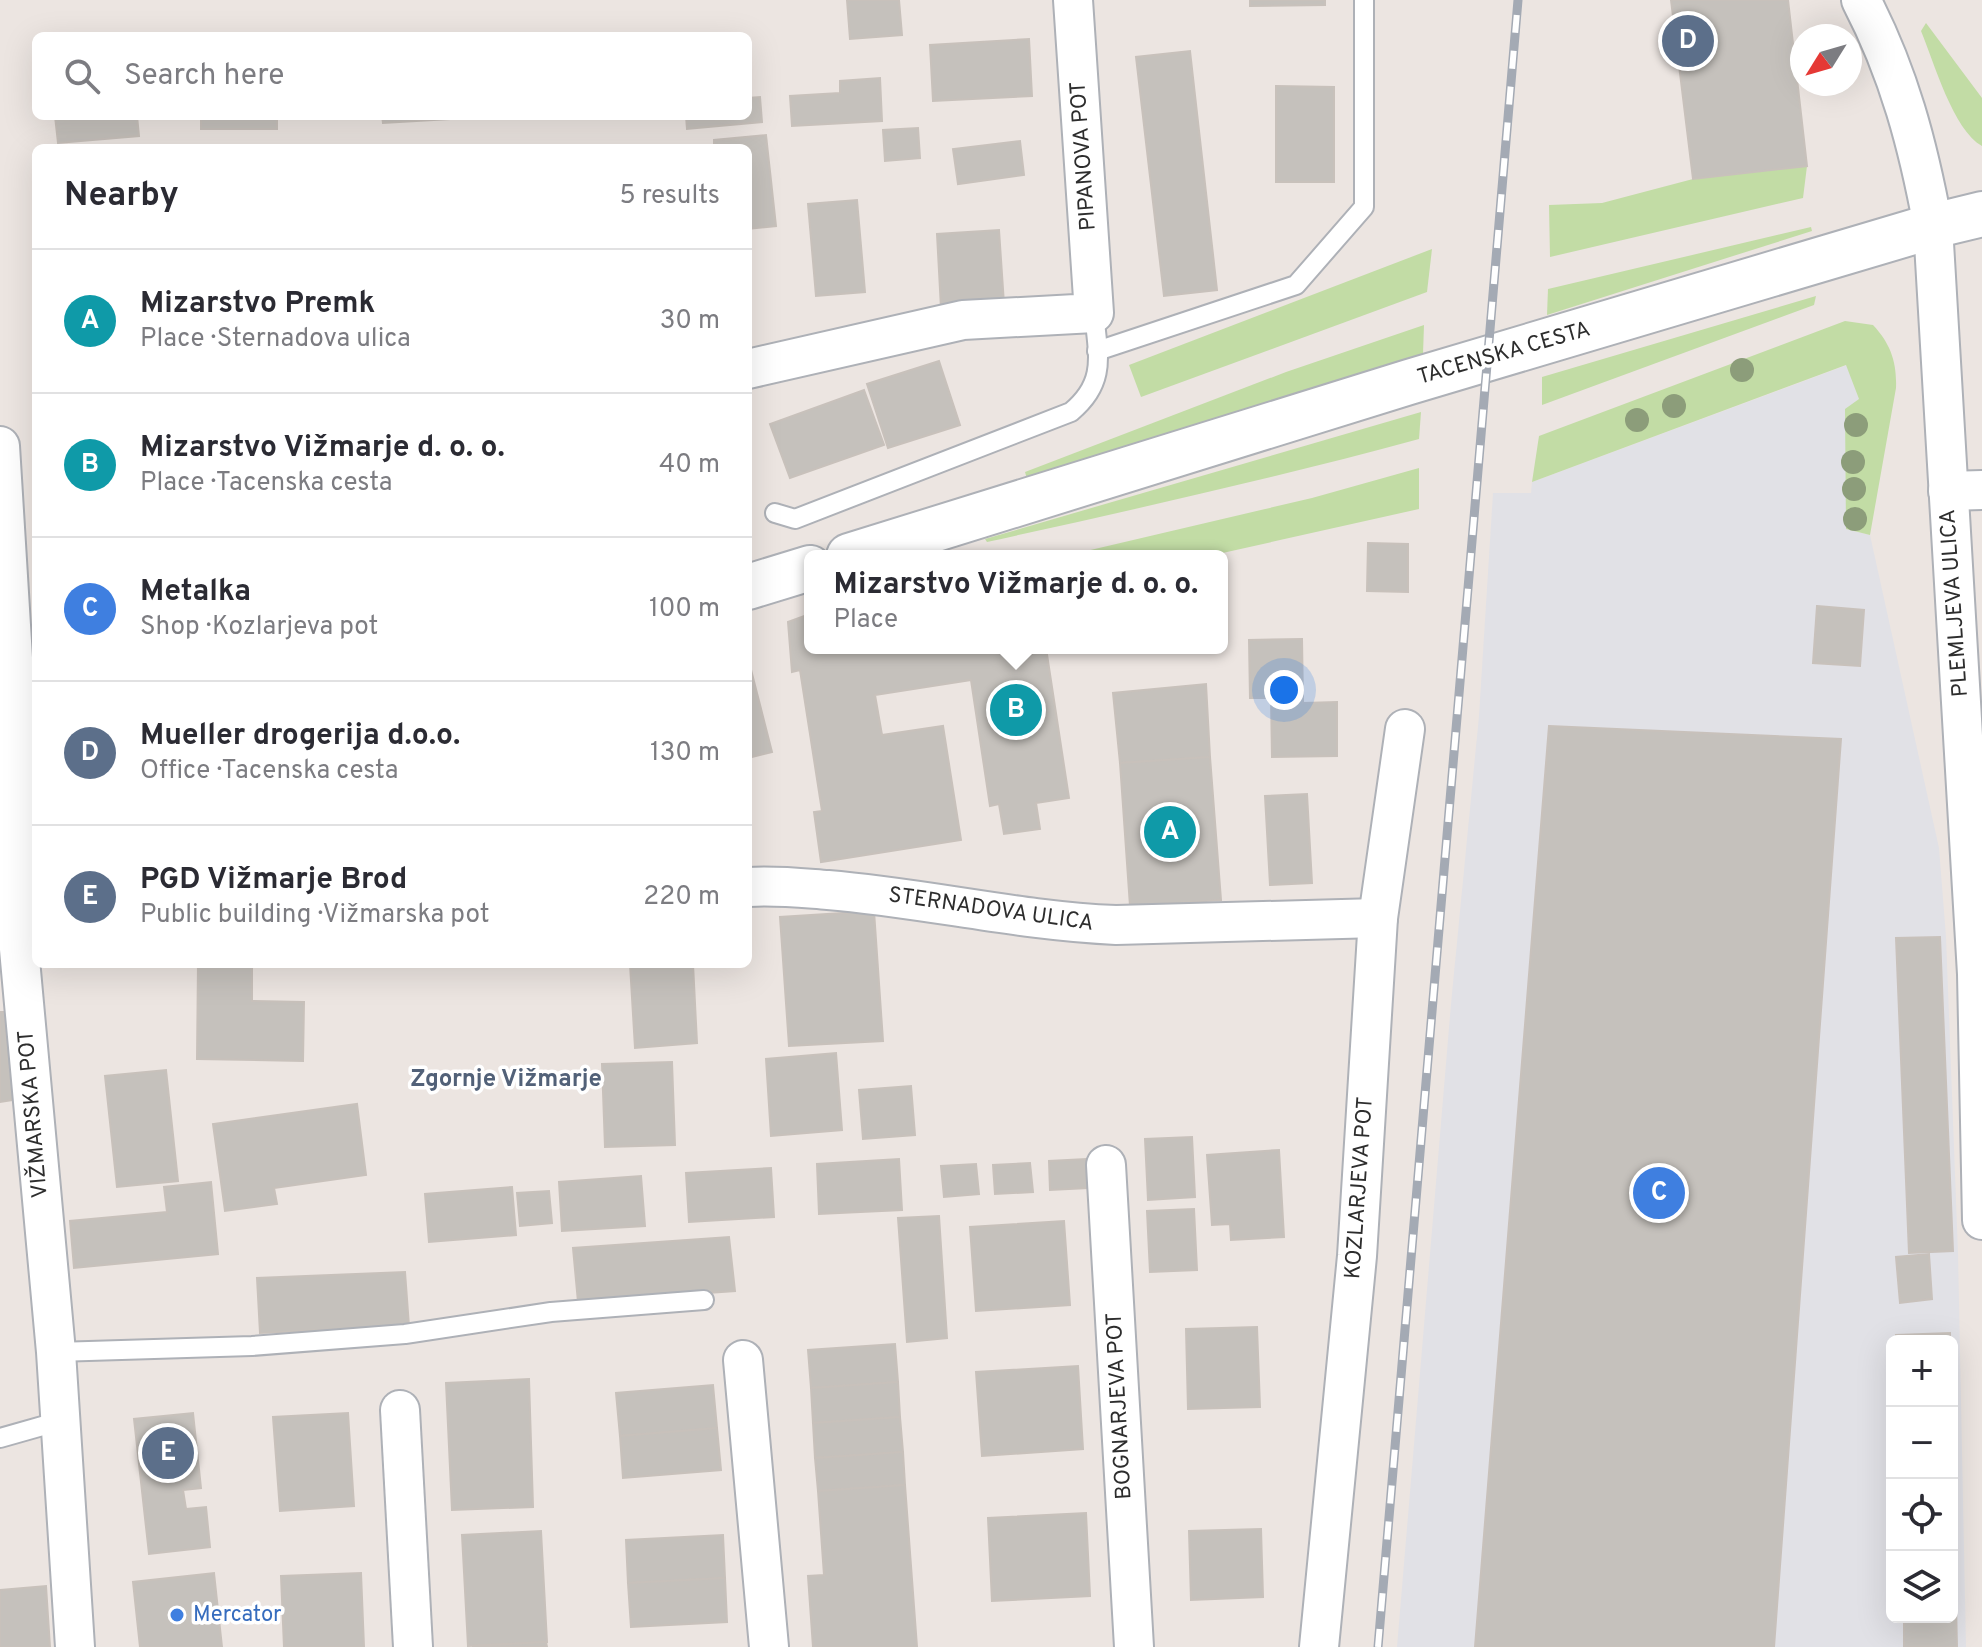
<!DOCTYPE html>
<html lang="en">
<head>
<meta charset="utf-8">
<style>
	:root { --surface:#fff; --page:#f7f7f7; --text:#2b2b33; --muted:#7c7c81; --line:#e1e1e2; --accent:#b45309 }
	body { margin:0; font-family:Overpass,sans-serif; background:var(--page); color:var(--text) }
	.controls { position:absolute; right:24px; bottom:24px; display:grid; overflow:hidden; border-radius:12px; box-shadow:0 8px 32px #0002 }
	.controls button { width:72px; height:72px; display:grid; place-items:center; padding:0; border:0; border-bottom:2px solid var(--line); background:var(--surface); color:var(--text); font:40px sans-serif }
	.compass { position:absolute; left:1790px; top:24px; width:72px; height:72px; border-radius:50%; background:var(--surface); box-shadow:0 8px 32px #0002; rotate:233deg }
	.you { position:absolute; left:1284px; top:690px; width:28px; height:28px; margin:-20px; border:6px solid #fff; border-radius:50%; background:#1a73e8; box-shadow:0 0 0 12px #1a73e833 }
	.badge { display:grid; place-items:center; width:52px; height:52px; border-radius:50%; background:var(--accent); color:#fff; font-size:26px; font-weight:700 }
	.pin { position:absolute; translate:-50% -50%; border:4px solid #fff; box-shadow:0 2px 8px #0006 }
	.popup { position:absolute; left:804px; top:550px; width:424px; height:104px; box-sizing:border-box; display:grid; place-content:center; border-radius:12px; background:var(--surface); filter:drop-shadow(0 2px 6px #0005); font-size:26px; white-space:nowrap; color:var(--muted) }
	.popup b { font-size:30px; color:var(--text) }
	.popup::after { content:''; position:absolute; left:50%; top:100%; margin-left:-16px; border:16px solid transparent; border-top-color:var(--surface) }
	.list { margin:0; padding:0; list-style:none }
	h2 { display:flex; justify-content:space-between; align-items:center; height:104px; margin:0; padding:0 32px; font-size:34px }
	h2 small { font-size:26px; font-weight:400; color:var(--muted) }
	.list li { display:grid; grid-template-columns:52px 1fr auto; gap:24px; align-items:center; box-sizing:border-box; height:144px; padding:0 32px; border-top:2px solid var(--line) }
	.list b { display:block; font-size:30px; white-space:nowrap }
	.list p { margin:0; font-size:26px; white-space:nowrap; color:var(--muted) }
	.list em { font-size:26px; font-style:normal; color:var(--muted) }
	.icon { flex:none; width:44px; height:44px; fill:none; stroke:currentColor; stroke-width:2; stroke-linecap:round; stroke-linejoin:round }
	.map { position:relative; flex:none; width:1982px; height:1647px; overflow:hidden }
	.search { position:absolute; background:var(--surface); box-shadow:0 8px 32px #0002; left:32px; top:32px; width:720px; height:88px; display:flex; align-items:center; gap:20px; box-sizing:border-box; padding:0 28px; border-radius:12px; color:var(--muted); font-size:30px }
	.panel { position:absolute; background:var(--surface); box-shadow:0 8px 32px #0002; left:32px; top:144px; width:720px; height:824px; border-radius:12px }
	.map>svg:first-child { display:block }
	.industrial { fill:#e1e1e6; fill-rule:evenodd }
	.green { fill:#c2dca5 }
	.building { fill:#c5c1bc; stroke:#c8c1bb; stroke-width:2 }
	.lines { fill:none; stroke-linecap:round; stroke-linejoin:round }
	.lane-casing { stroke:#aeb1b7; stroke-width:22 }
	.street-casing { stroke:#aeb1b7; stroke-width:42 }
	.secondary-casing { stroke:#aeb1b7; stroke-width:48 }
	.lane { stroke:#fff; stroke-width:18 }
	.street { stroke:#fff; stroke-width:38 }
	.secondary { stroke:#fff; stroke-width:44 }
	.rail-casing { stroke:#a4aab4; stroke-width:9 }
	.rail { stroke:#fff; stroke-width:6; stroke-dasharray:18; stroke-linecap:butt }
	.tree { fill:#8c9d7a }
	.shop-dot { fill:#3f7fe0; stroke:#fff; stroke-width:3 }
	.labels { text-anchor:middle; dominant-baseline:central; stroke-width:7; stroke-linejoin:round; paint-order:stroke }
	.street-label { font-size:22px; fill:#2d2d2d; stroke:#fff }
	.shop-label { font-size:22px; fill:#366cbe; stroke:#fff; text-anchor:start }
	.neighbourhood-label { font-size:24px; font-weight:bold; fill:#526178; stroke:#fff }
</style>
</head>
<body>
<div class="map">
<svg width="1982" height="1647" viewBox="0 0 1982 1647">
	<rect width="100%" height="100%" fill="#ece5e1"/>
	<!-- industrial -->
	<path class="industrial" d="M1847,365l12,34 -13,130 24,6 69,313 7,89 12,316 8,394h-569l54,-643 28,-288 14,-223h38l1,-11zM1892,1341h60v276h-60z"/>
	<!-- green -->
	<g class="green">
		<path d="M1926,23l56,75v48c-29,-16 -48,-84 -61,-115z"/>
		<polygon points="1807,166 1803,198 1550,257 1549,205 1602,203 1693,179"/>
		<polygon points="1811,227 1812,231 1547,315 1548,289"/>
		<polygon points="1432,249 1427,292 1141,397 1129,365"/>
		<polygon points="1816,296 1814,305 1542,405 1542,377"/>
		<path d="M1845,321l28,4c18,19 24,38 23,63l-26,147 -24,-6 -1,-120 14,-10 -13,-34 -314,117 7,-46z"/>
		<polygon points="1424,325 1423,354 1027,479 1025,472 1286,372"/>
		<path d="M1421,412l-2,27c-143,39 -287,71 -432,103l-2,-3z"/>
		<polygon points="1419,468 1419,509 1209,556 1083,556 1082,552 1312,498"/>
	</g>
	<!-- building -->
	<g class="building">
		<polygon points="847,0 899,0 902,35 850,39"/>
		<polygon points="1250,0 1325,0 1325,5 1250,6"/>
		<polygon points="1671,0 1788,0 1807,166 1693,179"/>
		<polygon points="1029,39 1032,96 933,101 930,45"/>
		<polygon points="1190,51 1217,290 1164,296 1136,57"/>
		<polygon points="880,78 882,121 792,126 790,96 840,93 840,81"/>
		<polygon points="1276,86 1334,87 1334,182 1276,182"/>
		<polygon points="760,97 762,122 687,129 686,116 748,116 748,98"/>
		<polygon points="55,116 137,116 139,136 58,143"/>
		<rect x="201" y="116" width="76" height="13"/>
		<polygon points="382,116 467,116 467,118 383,123"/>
		<polygon points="918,128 920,158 885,161 883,130"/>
		<polygon points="766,135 776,226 748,229 748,148 714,148 714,140"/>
		<polygon points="1020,141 1024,175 958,184 953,149"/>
		<polygon points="857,200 865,292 816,296 808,204"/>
		<polygon points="999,230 1004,304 941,308 937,234"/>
		<polygon points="939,361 960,425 888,448 867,384"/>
		<polygon points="864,390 884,445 790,478 770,424"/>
		<polygon points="1368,543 1408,544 1408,592 1367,591"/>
		<polygon points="1817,606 1864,610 1860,666 1813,663"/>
		<polygon points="810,614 810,648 1046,648 1069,798 1036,803 1040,829 1004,834 999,804 990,806 971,680 875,695 882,735 943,726 961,840 821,862 814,812 822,811 800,670 792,672 788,622"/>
		<polygon points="1302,639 1303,703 1337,702 1337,756 1272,757 1271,698 1250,698 1249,640"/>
		<polygon points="748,658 772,752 748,758"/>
		<polygon points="1206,684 1210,757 1120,763 1113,693"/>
		<polygon points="1549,726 1841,739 1774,1647 1475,1647"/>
		<polygon points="1210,757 1221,900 1130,906 1120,763"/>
		<polygon points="1307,794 1312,883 1270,885 1265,796"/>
		<polygon points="874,911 883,1041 789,1046 780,917"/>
		<polygon points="1940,937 1953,1251 1909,1253 1896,938"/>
		<polygon points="198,964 252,964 252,1001 304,1002 303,1061 197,1059"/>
		<polygon points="630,964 693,964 697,1043 635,1048"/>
		<polygon points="0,1012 4,1012 13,1100 0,1102"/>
		<polygon points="836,1053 842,1130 771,1136 766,1059"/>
		<polygon points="672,1062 675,1145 605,1147 602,1064"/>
		<polygon points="166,1070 178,1181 117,1187 105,1076"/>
		<polygon points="911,1086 915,1135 863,1139 859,1090"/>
		<polygon points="357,1104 366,1175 274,1188 277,1204 225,1211 213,1124"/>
		<polygon points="1192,1137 1195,1197 1148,1200 1145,1139"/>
		<polygon points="1279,1150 1284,1237 1231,1240 1230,1224 1212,1225 1207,1155"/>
		<polygon points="899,1159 902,1210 819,1214 817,1164"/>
		<polygon points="1086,1159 1088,1188 1050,1190 1049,1161"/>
		<polygon points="1030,1163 1033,1192 995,1194 993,1165"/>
		<polygon points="976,1164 979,1194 944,1197 941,1166"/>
		<polygon points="771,1168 774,1217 689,1222 686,1173"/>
		<polygon points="641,1176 645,1226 562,1231 559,1182"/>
		<polygon points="211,1182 218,1254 74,1268 70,1221 167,1212 164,1187"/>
		<polygon points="512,1187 516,1235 429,1242 425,1194"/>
		<polygon points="549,1191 552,1223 520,1226 517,1193"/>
		<polygon points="1194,1209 1197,1270 1150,1272 1147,1211"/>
		<polygon points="939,1216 947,1338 907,1342 898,1218"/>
		<polygon points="1064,1221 1070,1305 976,1311 970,1227"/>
		<polygon points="729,1237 735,1291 578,1302 573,1248"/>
		<polygon points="1929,1254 1932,1299 1900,1303 1896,1257"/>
		<polygon points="405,1272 409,1326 260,1333 257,1278"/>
		<polygon points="1257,1327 1260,1407 1188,1409 1186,1329"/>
		<polygon points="1950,1333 1950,1341 1897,1341 1896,1335"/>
		<polygon points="895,1344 898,1382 811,1388 808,1350"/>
		<polygon points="1078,1366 1083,1449 982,1456 976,1372"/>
		<polygon points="529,1379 533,1507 452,1510 446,1383"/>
		<polygon points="898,1382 900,1417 813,1423 811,1388"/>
		<polygon points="713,1385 717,1428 620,1436 616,1393"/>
		<polygon points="193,1413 201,1488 183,1490 186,1509 206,1507 210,1547 149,1554 134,1419"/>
		<polygon points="348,1413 354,1506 280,1511 273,1417"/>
		<polygon points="900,1417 903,1452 815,1458 813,1423"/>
		<polygon points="717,1428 721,1470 623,1478 620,1436"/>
		<polygon points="1952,1435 1957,1647 1904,1647 1904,1617 1952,1617"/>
		<polygon points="903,1452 905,1485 818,1491 815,1458"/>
		<polygon points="905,1485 917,1647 813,1647 808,1576 824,1575 818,1491"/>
		<polygon points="1086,1513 1090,1596 992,1601 988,1518"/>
		<polygon points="1261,1529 1263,1597 1191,1600 1189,1531"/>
		<polygon points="541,1531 547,1642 468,1646 462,1535"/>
		<polygon points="723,1535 725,1578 628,1583 626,1540"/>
		<polygon points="214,1573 222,1647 140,1647 133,1582"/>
		<polygon points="361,1573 364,1647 284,1647 281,1576"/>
		<polygon points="725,1578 727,1622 631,1627 628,1583"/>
		<polygon points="46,1586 50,1647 0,1647 0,1590"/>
		<polygon points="546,1642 547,1647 473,1647 473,1646"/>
	</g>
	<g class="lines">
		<!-- lane casing -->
		<g class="lane-casing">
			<g id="lane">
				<polyline points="1097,351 1296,285 1364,207 1364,0"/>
				<path d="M775,513l20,6 276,-107c36,-30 27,-57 23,-99"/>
				<polyline points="56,1352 252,1346 405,1334 551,1312 704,1300"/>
				<polyline points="0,1438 60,1421"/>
			</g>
		</g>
		<!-- street casing -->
		<g class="street-casing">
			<g id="street">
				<path d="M1861,0c38,73 57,145 72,226l44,748 5,246"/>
				<polyline points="748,369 963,320 1094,313 1073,0"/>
				<polyline points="0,446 19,756 14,856 18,938 56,1352 75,1647"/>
				<polyline points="1948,491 1982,490"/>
				<path d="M748,887c27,-2 53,1 80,3 97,8 192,31 288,35l262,-7"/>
				<polyline points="1106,1165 1134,1647"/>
				<polyline points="743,1360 769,1647"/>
				<polyline points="400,1410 413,1647"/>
				<polyline points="1319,1647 1357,1256 1378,918 1405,729"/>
			</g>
		</g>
		<!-- secondary casing -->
		<g class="secondary-casing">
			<g id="secondary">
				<polyline points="849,556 1409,382 1933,226 1982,214"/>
				<polyline points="748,587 810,568"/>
				<polyline points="0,810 36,802"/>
			</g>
		</g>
		<!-- lane -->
		<use href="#lane" class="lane"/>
		<!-- street -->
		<use href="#street" class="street"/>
		<!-- secondary -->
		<use href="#secondary" class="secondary"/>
		<!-- rail casing -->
		<g class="rail-casing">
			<polyline id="rail" points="1378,1647 1518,0"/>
		</g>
		<!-- rail -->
		<use href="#rail" class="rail"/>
	</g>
	<!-- trees -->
	<g class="tree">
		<circle cx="1742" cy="370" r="12"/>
		<circle cx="1674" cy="406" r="12"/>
		<circle cx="1637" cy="420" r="12"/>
		<circle cx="1856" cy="425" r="12"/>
		<circle cx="1853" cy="462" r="12"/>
		<circle cx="1854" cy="489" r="12"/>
		<circle cx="1855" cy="519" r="12"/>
	</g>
	<!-- markers -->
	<circle class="shop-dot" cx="177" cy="1615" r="8"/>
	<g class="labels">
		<!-- street labels -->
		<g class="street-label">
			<text transform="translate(1084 156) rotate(-94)">PIPANOVA POT</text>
			<text transform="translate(1504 354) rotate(-16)">TACENSKA CESTA</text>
			<text transform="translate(1955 603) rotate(-94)">PLEMLJEVA ULICA</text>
			<text transform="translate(991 910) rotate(8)">STERNADOVA ULICA</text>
			<text transform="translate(34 1114) rotate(-95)">VIŽMARSKA POT</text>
			<text transform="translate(1360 1188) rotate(-86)">KOZLARJEVA POT</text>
			<text transform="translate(1120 1406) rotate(-93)">BOGNARJEVA POT</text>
		</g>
		<!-- shop labels -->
		<g class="shop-label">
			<text x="193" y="1615">Mercator</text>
		</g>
		<!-- neighbourhood labels -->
		<g class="neighbourhood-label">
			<text x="506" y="1080">Zgornje Vižmarje</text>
		</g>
	</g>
</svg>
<div class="controls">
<button>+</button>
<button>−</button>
<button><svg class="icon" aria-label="locate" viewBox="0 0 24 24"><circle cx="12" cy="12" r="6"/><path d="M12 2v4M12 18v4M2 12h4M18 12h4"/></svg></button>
<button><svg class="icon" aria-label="layers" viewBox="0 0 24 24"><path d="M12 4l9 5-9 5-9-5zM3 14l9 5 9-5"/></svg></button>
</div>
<svg class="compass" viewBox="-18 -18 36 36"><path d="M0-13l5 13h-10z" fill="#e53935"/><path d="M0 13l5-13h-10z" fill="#7c7c81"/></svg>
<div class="you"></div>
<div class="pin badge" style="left:1170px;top:832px;background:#0f9aa8">A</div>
<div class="pin badge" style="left:1016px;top:710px;background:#0f9aa8">B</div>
<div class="popup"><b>Mizarstvo Vižmarje d. o. o.</b>Place</div>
<div class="pin badge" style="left:1659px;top:1193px;background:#3f7fe0">C</div>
<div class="pin badge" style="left:1688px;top:41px;background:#5c6f8a">D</div>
<div class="pin badge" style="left:168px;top:1453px;background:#5c6f8a">E</div>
<div class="search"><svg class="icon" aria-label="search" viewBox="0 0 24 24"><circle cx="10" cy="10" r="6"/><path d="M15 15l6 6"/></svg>Search here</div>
<section class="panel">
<h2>Nearby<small>5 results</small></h2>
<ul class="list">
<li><span class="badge" style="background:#0f9aa8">A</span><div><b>Mizarstvo Premk</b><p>Place · Sternadova ulica</p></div><em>30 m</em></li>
<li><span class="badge" style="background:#0f9aa8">B</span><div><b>Mizarstvo Vižmarje d. o. o.</b><p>Place · Tacenska cesta</p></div><em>40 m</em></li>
<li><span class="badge" style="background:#3f7fe0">C</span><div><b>Metalka</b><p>Shop · Kozlarjeva pot</p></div><em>100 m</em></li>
<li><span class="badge" style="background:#5c6f8a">D</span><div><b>Mueller drogerija d.o.o.</b><p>Office · Tacenska cesta</p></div><em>130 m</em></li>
<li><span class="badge" style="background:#5c6f8a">E</span><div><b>PGD Vižmarje Brod</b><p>Public building · Vižmarska pot</p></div><em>220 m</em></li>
</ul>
</section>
</div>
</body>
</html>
